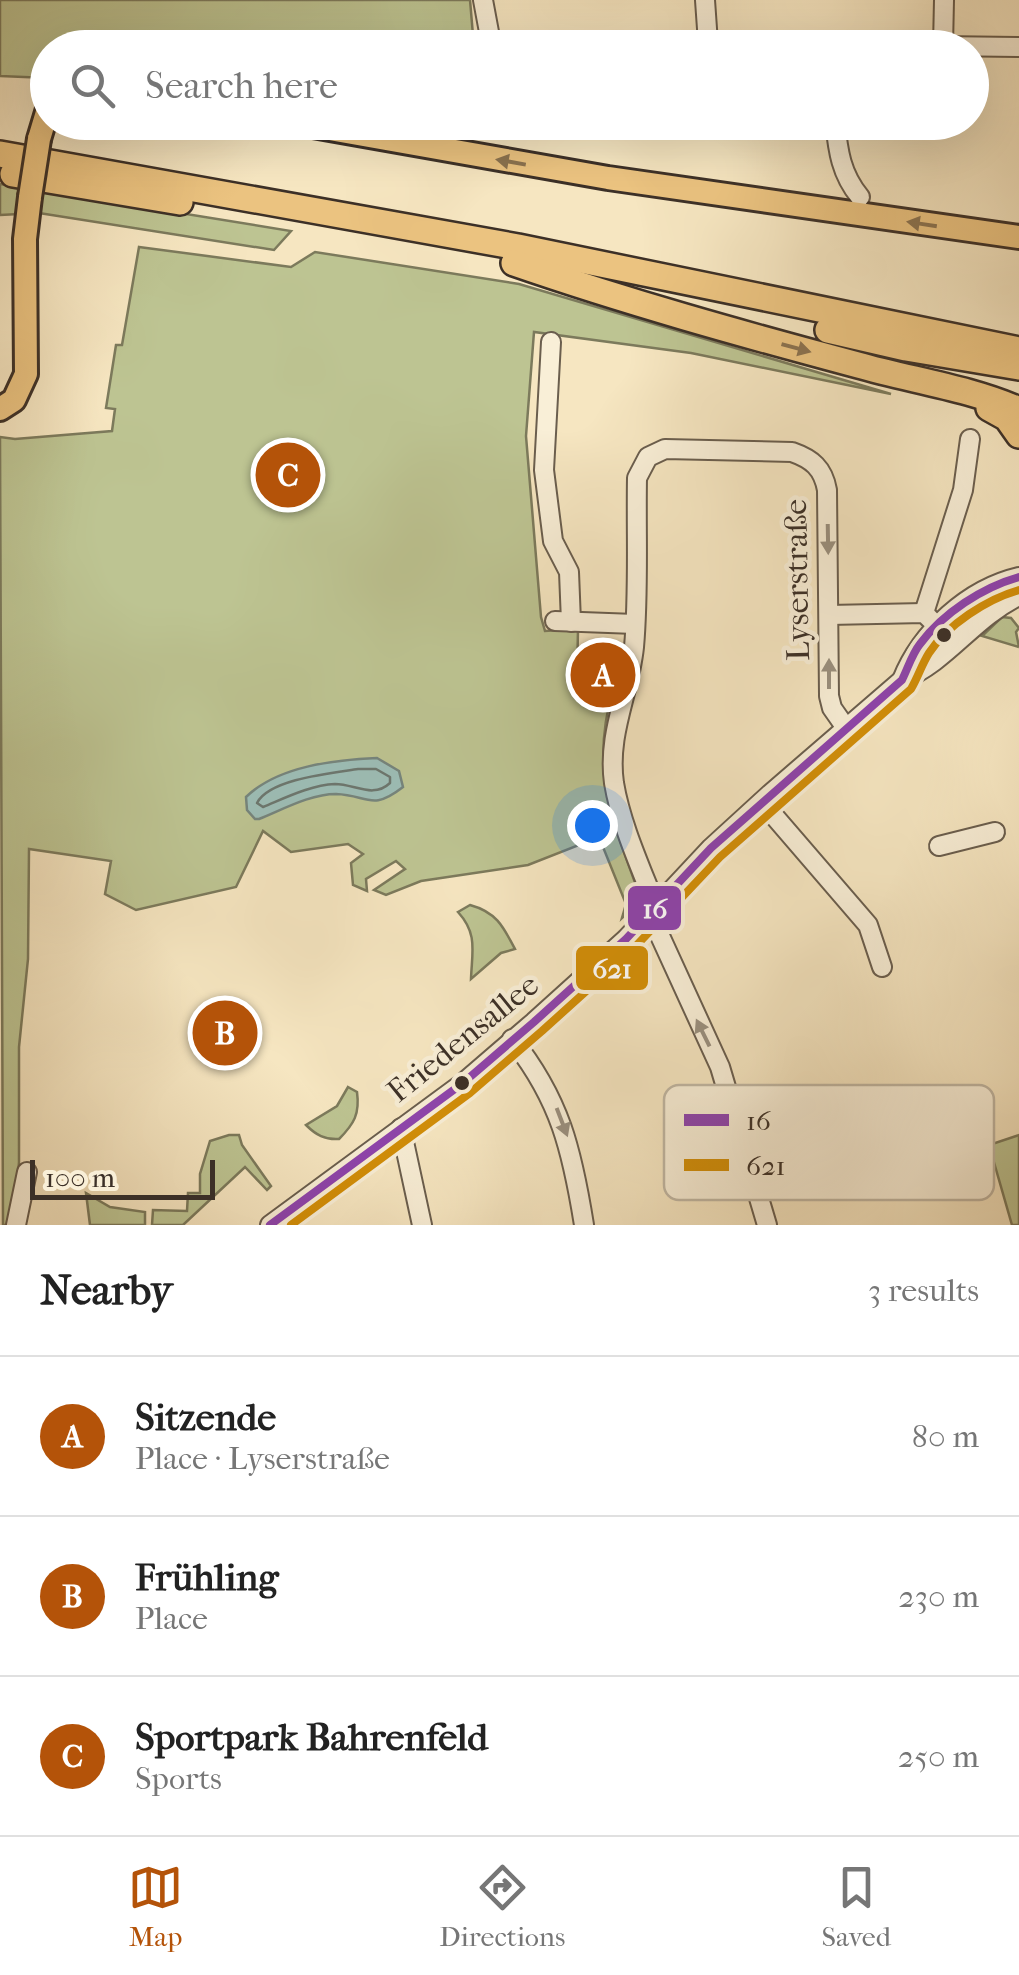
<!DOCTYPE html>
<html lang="en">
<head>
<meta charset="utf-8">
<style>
	:root { --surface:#fff; --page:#f2f2f2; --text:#222; --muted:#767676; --line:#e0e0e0; --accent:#b45309 }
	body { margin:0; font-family:"IM FELL French Canon",serif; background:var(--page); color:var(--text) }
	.scale { position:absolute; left:30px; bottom:25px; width:185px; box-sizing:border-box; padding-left:10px; border:5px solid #3c3027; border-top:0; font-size:28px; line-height:35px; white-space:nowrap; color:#3c3027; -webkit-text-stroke:8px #f9efd7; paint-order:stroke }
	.you { position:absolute; left:592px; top:825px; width:35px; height:35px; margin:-25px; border:8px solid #fff; border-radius:50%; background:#1a73e8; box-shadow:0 0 0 15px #1a73e833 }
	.badge { display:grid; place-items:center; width:65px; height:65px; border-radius:50%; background:var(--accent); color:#fff; font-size:32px; font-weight:700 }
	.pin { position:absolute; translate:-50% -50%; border:5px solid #fff; box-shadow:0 2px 10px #0006 }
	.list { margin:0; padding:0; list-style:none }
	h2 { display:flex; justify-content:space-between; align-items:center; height:130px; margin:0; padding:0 40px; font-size:42px }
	h2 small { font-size:32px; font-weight:400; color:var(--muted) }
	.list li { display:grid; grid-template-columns:65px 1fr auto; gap:30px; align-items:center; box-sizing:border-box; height:160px; padding:0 40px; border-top:2px solid var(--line) }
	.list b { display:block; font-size:38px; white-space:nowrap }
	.list p { margin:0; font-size:32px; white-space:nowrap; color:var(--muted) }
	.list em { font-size:32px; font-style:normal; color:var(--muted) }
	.icon { flex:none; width:55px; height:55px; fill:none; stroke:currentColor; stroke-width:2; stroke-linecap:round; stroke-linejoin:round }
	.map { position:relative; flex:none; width:1019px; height:1225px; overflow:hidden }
	.search { position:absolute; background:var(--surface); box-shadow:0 10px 40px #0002; left:30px; right:30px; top:30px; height:110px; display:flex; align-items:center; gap:25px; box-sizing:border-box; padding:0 35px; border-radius:55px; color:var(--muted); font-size:38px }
	.sheet { height:610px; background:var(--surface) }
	nav { display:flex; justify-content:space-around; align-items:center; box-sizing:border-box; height:140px; border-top:2px solid var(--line); background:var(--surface); font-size:28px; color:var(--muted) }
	nav a { display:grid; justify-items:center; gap:5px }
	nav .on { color:var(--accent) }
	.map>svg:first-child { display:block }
	.green { fill:#bdc492; stroke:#7c7a5c; stroke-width:2.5 }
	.water { fill:#9dbeb7; stroke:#76857d; stroke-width:2.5 }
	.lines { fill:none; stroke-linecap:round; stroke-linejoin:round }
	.shore { stroke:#6c776f; stroke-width:2.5 }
	.minor-casing { stroke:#6a5e4e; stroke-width:22 }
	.major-casing { stroke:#3c3027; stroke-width:28 }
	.highway-casing { stroke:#3c3027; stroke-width:30 }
	.minor { stroke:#f9efd7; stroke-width:18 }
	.major { stroke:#ebc380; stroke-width:22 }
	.highway { stroke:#ebc380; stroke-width:25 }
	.major-bridge-casing { stroke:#3c3027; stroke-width:28; stroke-linecap:butt }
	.major-bridge { stroke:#ebc380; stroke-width:22 }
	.bus-1-casing { stroke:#f9efd7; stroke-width:15 }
	.bus-2-casing { stroke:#f9efd7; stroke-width:15 }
	.bus-1 { stroke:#8e44ad; stroke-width:8 }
	.bus-2 { stroke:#d28e08; stroke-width:8 }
	.oneway { fill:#8b724f }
	.oneway2 { fill:#9a907f }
	.bus-dot { fill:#3c3027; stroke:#f9efd7; stroke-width:4 }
	.labels { text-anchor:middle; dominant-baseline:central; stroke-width:9; stroke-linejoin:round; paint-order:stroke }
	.street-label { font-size:32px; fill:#3c3027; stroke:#f9efd7 }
	.key { fill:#f9efd7; stroke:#c0b6a2; stroke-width:2.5 }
	.key-label { font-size:28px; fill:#3c3027 }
	.line-badge { stroke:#f9efd7; stroke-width:4 }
	.badge-label { font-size:28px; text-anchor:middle; font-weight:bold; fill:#fff }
</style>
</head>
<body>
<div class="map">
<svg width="1019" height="1225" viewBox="0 0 1019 1225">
	<rect width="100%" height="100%" fill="#f6e6c1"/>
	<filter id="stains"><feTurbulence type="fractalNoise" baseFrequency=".002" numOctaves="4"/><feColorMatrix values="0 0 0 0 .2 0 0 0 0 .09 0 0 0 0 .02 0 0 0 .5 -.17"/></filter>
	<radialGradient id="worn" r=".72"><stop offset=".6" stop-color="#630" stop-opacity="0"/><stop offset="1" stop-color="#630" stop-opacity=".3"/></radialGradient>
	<!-- green -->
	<g class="green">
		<polygon points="0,0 470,0 474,47 48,48 47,78 0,76"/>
		<polygon points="0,184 291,231 274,250 39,213 0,215"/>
		<path d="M139,247l152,20 24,-15 204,32 372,110 -200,-41 -157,-21 -8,104 15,181 4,14 33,-2 -1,51 36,9c-23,81 -2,126 25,202v12l-16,15 4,-14 -27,-67 -71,28 -107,16 -35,14 -12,-5 31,-21 -9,-8 -30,18 1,12 -14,-6 -2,-22 12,-9 -15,-10 -57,8 -28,-21 -27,56 -100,23 -31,-16 6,-33 -82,-12 -1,110 -9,88v115l-5,63h-11l-3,-788 15,2 97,-8 3,-22 -9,-1 10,-63h6z"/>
		<polygon points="1002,617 1011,618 1019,628 1016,632 1019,647 982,636"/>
		<path d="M470,905c26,7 33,21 45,44l-14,4 -30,26c1,-28 7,-45 -13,-67z"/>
		<path d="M348,1087l9,5c3,22 -3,32 -18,47 -14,1 -23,-4 -33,-14l31,-19z"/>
		<polygon points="229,1135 239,1135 242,1145 271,1186 267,1190 245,1167 183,1225 152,1225 153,1210 187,1211 188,1193 200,1193 200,1174 210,1141"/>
		<polygon points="1019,1135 1019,1225 1012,1225 989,1145"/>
		<polygon points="86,1193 110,1207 145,1212 145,1225 90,1225"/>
	</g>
	<!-- water -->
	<path class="water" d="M377,758l22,13 4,16c-32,25 -35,8 -67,7 -26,0 -54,16 -77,25h-4l-8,-9 -1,-13c32,-31 88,-37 131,-39z"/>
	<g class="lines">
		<!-- shore -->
		<path class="shore" d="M358,769h18l14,8v6c-17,16 -35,1 -55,1 -24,1 -50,14 -72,23l-6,-4c12,-24 75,-30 101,-34z"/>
		<!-- minor casing -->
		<g class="minor-casing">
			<g id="minor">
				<polyline points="483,0 492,48"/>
				<polyline points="705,0 708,43"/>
				<polyline points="943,46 944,0"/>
				<polyline points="611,48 708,43 1019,47"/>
				<path d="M835,122c3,29 6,52 25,75"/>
				<polyline points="425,125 427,122"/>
				<polyline points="551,342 544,470 553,541 569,572 571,622"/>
				<polyline points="924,613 963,490 970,439"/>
				<polyline points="829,615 924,613 932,621"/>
				<polyline points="555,621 635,624"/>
				<path d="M902,680c19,-48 66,-91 117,-103"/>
				<polyline points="762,802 868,925 882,967"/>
				<polyline points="939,846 995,832"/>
				<path d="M656,907c-15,-39 -35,-82 -42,-124 -7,-49 15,-88 20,-136 5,-55 2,-113 3,-169l11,-21 17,-8 127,3c20,7 31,16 35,38l2,206 3,12 14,20"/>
				<polyline points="650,914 720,1067 767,1225"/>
				<path d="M512,1039c48,60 60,111 72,186"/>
				<polyline points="401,1128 422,1225"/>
				<polyline points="16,1225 27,1172"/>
				<path d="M270,1225l193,-142 71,-61 92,-83 85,-91 59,-54 132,-114c46,-19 71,-62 117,-84"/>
			</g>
		</g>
		<!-- major casing -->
		<g class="major-casing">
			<g id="major">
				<polyline points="290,122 608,178 1019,237"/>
				<polyline points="39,139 48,109"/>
				<polyline points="0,409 14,400 26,374 25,239 30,197"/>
			</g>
		</g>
		<!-- highway casing -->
		<g class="highway-casing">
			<g id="highway">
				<polyline points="0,154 518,247 1019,350"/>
				<polyline points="13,174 180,202"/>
				<path d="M514,263c113,39 228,71 344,102 52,15 112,23 161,45"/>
				<polyline points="828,330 906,348 1019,367"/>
				<polyline points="989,408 1007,418 1019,435"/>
			</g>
		</g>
		<!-- minor -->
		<use href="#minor" class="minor"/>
		<!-- major -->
		<use href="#major" class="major"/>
		<!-- highway -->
		<use href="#highway" class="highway"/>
		<!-- major-bridge casing -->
		<g class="major-bridge-casing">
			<polyline id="major-bridge" points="30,197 39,139"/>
		</g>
		<!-- major-bridge -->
		<use href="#major-bridge" class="major-bridge"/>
		<!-- bus-1 casing -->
		<g class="bus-1-casing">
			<path id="bus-1" d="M270,1225l193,-142 71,-61 92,-83 85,-91 191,-168c6,-12 10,-26 18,-36 23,-31 63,-57 99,-67"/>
		</g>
		<!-- bus-2 casing -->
		<g class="bus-2-casing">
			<path id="bus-2" d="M291,1225l179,-132 72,-62 92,-83 86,-91 191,-168c7,-12 11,-25 18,-36 18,-28 58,-54 90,-63"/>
		</g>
		<!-- bus-1 -->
		<use href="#bus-1" class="bus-1"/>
		<!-- bus-2 -->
		<use href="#bus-2" class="bus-2"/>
	</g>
	<!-- one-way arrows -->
	<defs><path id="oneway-solid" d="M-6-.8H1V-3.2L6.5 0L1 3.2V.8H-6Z" transform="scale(2.5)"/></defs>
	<g class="oneway">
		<use href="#oneway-solid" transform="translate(511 162) rotate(-170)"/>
		<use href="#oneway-solid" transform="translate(922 224) rotate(-171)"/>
		<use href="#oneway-solid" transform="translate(796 348) rotate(15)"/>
	</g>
	<g class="oneway2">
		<use href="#oneway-solid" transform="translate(828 539) rotate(89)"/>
		<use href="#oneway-solid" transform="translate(829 674) rotate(-90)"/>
		<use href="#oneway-solid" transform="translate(703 1033) rotate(-116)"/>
		<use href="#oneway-solid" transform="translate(562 1122) rotate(69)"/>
	</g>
	<!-- markers -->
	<g class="bus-dot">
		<circle cx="944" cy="635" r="9"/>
		<circle cx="462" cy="1083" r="9"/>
	</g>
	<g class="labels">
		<!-- street labels -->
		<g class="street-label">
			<text transform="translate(797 580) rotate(-91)">Lyserstraße</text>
			<text transform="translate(463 1038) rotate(-39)">Friedensallee</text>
		</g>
	</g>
	<!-- legend -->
	<rect x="664" y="1085" width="330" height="115" rx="15" class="key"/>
	<rect x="684" y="1114" width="45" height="12" fill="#8e44ad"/>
	<rect x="684" y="1159" width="45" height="12" fill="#d28e08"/>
	<g class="key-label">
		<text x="746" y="1130">16</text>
		<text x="746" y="1175">621</text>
	</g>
	<g class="line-badge">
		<rect x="626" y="884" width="57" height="48" rx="10" fill="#8e44ad"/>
		<rect x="574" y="944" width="76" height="48" rx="10" fill="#d28e08"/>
	</g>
	<g class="badge-label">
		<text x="655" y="918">16</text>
		<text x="612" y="978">621</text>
	</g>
	<rect width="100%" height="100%" filter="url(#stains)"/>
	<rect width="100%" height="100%" fill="url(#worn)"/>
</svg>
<div class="scale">100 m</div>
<div class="you"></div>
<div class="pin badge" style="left:603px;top:675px">A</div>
<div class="pin badge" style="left:225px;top:1033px">B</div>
<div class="pin badge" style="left:288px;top:475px">C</div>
<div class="search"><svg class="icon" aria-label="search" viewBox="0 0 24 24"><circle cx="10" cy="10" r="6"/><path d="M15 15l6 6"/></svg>Search here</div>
</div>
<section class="sheet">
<h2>Nearby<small>3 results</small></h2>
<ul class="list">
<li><span class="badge">A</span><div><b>Sitzende</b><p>Place · Lyserstraße</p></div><em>80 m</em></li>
<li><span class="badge">B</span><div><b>Frühling</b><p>Place</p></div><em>230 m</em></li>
<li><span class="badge">C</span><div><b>Sportpark Bahrenfeld</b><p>Sports</p></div><em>250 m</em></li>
</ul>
</section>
<nav>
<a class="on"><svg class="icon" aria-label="map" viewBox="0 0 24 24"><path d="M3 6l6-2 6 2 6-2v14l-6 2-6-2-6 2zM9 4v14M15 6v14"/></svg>Map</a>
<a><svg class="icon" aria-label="directions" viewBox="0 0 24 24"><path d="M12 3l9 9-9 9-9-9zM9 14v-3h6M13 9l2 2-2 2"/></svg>Directions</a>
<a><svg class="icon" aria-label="saved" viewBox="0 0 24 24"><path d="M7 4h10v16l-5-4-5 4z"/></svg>Saved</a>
</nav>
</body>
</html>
